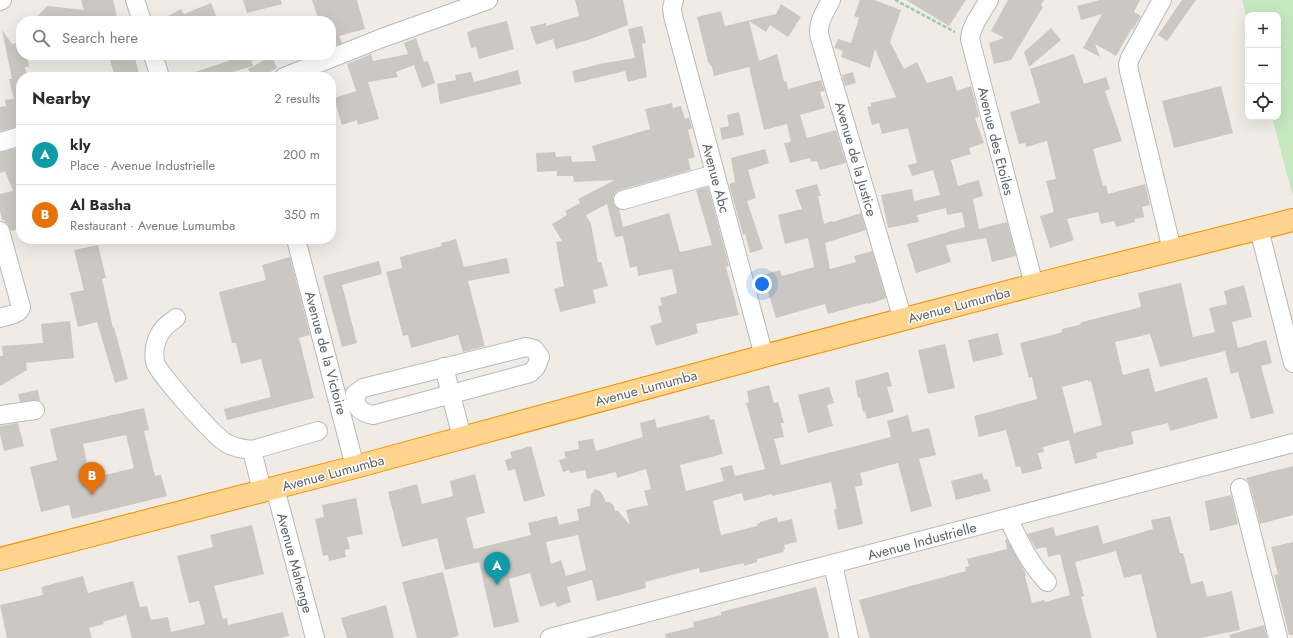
<!DOCTYPE html>
<html lang="en">
<head>
<meta charset="utf-8">
<style>
	:root { --surface:#fff; --page:#f2f2f3; --text:#2b2b33; --muted:#7c7c81; --line:#e1e1e2; --accent:#b45309 }
	body { margin:0; font-family:Jost,sans-serif; background:var(--page); color:var(--text) }
	.controls { position:absolute; right:12px; top:12px; display:grid; overflow:hidden; border-radius:8px; box-shadow:0 4px 16px #0002 }
	.controls button { width:36px; height:36px; display:grid; place-items:center; padding:0; border:0; border-bottom:1px solid var(--line); background:var(--surface); color:var(--text); font:20px sans-serif }
	.you { position:absolute; left:762px; top:284px; width:14px; height:14px; margin:-10px; border:3px solid #fff; border-radius:50%; background:#1a73e8; box-shadow:0 0 0 6px #1a73e833 }
	.badge { display:grid; place-items:center; width:26px; height:26px; border-radius:50%; background:var(--accent); color:#fff; font-size:13px; font-weight:700 }
	.pin { position:absolute; translate:-50% -33px; filter:drop-shadow(0 1px 2px #0008) }
	.pin::after { content:''; position:absolute; top:21px; width:14px; height:12px; background:inherit; clip-path:polygon(0 0,100% 0,50% 100%) }
	.list { margin:0; padding:0; list-style:none }
	h2 { display:flex; justify-content:space-between; align-items:center; height:52px; margin:0; padding:0 16px; font-size:17px }
	h2 small { font-size:13px; font-weight:400; color:var(--muted) }
	.list li { display:grid; grid-template-columns:26px 1fr auto; gap:12px; align-items:center; box-sizing:border-box; height:60px; padding:0 16px; border-top:1px solid var(--line) }
	.list b { display:block; font-size:15px; white-space:nowrap }
	.list p { margin:0; font-size:13px; white-space:nowrap; color:var(--muted) }
	.list em { font-size:13px; font-style:normal; color:var(--muted) }
	.icon { flex:none; width:22px; height:22px; fill:none; stroke:currentColor; stroke-width:2; stroke-linecap:round; stroke-linejoin:round }
	.map { position:relative; flex:none; width:1293px; height:638px; overflow:hidden }
	.search { position:absolute; background:var(--surface); box-shadow:0 4px 16px #0002; left:16px; top:16px; width:320px; height:44px; display:flex; align-items:center; gap:10px; box-sizing:border-box; padding:0 14px; border-radius:16px; color:var(--muted); font-size:15px }
	.panel { position:absolute; background:var(--surface); box-shadow:0 4px 16px #0002; left:16px; top:72px; width:320px; height:172px; border-radius:16px }
	.map>svg:first-child { display:block }
	.green { fill:#c6e8c1 }
	.building { fill:#cbc7c2; fill-rule:evenodd }
	.lines { fill:none; stroke-linecap:round; stroke-linejoin:round }
	.minor-casing { stroke:#b6b9bc; stroke-width:20 }
	.highway-casing { stroke:#f58d00; stroke-width:24 }
	.path { stroke:#9bcca4; stroke-width:2.5; stroke-dasharray:4 2; stroke-linecap:butt }
	.minor { stroke:#fff; stroke-width:18 }
	.highway { stroke:#ffd58d; stroke-width:22 }
	.labels { text-anchor:middle; dominant-baseline:central; stroke-width:3; stroke-linejoin:round; paint-order:stroke }
	.street-label { font-size:14px; fill:#5d6266; stroke:#fff }
</style>
</head>
<body>
<div class="map">
<svg width="1293" height="638" viewBox="0 0 1293 638">
	<rect width="100%" height="100%" fill="#f0ece5"/>
	<!-- green -->
	<polygon class="green" points="1242,0 1293,0 1293,194 1292,194 1272,117 1278,117 1278,15 1248,15 1248,24"/>
	<!-- building -->
	<g class="building">
		<polygon points="81,0 113,0 118,21 33,21 47,6 84,10"/>
		<polygon points="243,0 281,0 282,4 247,13"/>
		<polygon points="312,0 357,0 365,29 339,36 342,43 331,47 331,21 319,21"/>
		<polygon points="575,0 623,0 628,25 591,39 556,49 553,39 536,45 530,27 546,23 546,26 579,16"/>
		<polygon points="860,0 874,0 901,10 890,42 904,69 917,62 927,83 952,76 957,91 971,86 979,117 975,118 984,143 969,148 971,154 951,160 958,186 979,180 983,196 973,199 979,229 1007,222 1016,256 992,262 986,238 946,245 951,262 916,273 907,244 965,227 962,212 947,215 946,208 917,215 919,222 888,228 881,195 912,189 914,201 940,195 933,170 912,176 908,165 917,163 908,128 882,134 879,123 872,125 867,107 871,106 871,103 896,97 875,49 870,68 841,57 843,51 834,48 838,39 851,43 859,18 854,16"/>
		<polygon points="906,0 966,0 949,26"/>
		<polygon points="1008,0 1044,0 1041,5 1043,7 1011,60 994,64 989,43 1004,38 991,31"/>
		<polygon points="1100,0 1140,0 1134,12 1141,16 1133,29 1132,28 1116,56 1095,44 1100,57 1083,48 1102,14 1081,20 1077,6"/>
		<polygon points="1182,0 1196,0 1167,41 1158,35"/>
		<polygon points="211,3 218,21 159,21 181,9 184,14"/>
		<polygon points="781,4 801,17 788,37 770,25 766,32 749,21 759,61 777,54 784,81 787,82 788,89 821,80 825,91 820,92 825,108 800,115 807,138 836,130 846,163 820,170 817,161 811,162 810,158 790,163 784,143 791,142 787,124 764,130 749,67 714,76 712,67 708,62 697,17 721,11 725,26 776,14"/>
		<polygon points="507,21 514,49 479,59 476,47 471,48 467,32 472,31 471,30"/>
		<polygon points="642,26 646,43 642,44 647,77 628,82 625,71 575,83 572,71 604,63 635,58 628,29"/>
		<polygon points="1051,28 1061,40 1029,67 1024,52"/>
		<polygon points="2,30 12,44 17,43 20,55 27,55 29,67 25,67 27,77 21,77 21,126 0,131 0,107 6,106 5,100 14,99 9,79 12,79"/>
		<polygon points="416,38 424,62 428,61 435,83 422,88 414,65 396,72 398,77 368,82 379,119 358,125 357,120 342,125 334,98 356,91 347,64 371,54 373,61 408,54 404,43"/>
		<polygon points="1074,54 1084,84 1106,77 1110,89 1105,91 1122,141 1093,149 1103,186 1106,185 1108,194 1145,184 1150,205 1142,207 1144,217 1135,219 1135,222 1116,227 1114,221 1101,224 1098,212 1067,219 1074,240 1050,248 1040,216 1054,212 1046,181 1056,179 1047,141 1026,147 1025,143 1019,144 1010,112 1040,103 1030,69"/>
		<polygon points="117,55 134,55 140,77 115,77 110,60 118,58"/>
		<polygon points="236,55 250,55 253,66 226,74 227,77 187,77 186,75 237,58"/>
		<polygon points="272,56 277,68 262,77 254,77 248,69"/>
		<polygon points="518,70 521,84 440,104 437,84 456,80 455,75 471,72 474,82"/>
		<polygon points="853,72 856,83 845,86 842,75"/>
		<polygon points="1221,86 1233,133 1174,148 1162,101"/>
		<polygon points="672,103 673,108 681,106 685,119 689,117 692,128 688,130 695,157 688,159 691,170 620,190 616,192 613,197 613,203 619,209 623,227 669,213 680,252 712,245 696,190 708,187 729,266 726,267 739,315 696,324 698,333 656,346 650,326 662,322 658,307 662,305 660,298 677,293 672,269 638,276 637,266 630,268 623,236 615,237 607,204 586,215 591,224 598,262 601,262 608,286 593,290 596,303 560,312 554,289 564,286 556,242 562,241 552,224 567,215 565,211 580,203 578,199 615,180 574,182 573,176 557,176 557,171 537,172 536,153 555,152 556,157 571,156 572,162 596,161 592,146 650,129 645,109"/>
		<polygon points="739,112 744,135 722,140 720,128 729,126 727,115"/>
		<polygon points="21,147 21,228 11,231 8,224 5,222 4,220 2,220 0,211 0,194 13,191 5,171 0,173 0,152"/>
		<polygon points="765,149 769,163 748,170 756,198 747,201 763,249 750,253 745,234 743,235 729,184 735,182 731,158"/>
		<polygon points="817,184 821,196 818,196 824,224 832,221 833,222 861,213 866,230 825,243 830,269 856,262 854,256 872,251 886,298 869,304 868,303 828,314 825,304 776,318 763,275 780,270 782,276 814,267 808,238 785,244 778,215 802,209 795,190"/>
		<polygon points="456,239 464,267 507,258 510,273 468,281 485,346 463,352 458,335 411,348 408,335 403,336 386,272 402,268 400,257 442,246 441,243"/>
		<polygon points="98,245 106,278 102,279 113,328 114,327 128,379 115,383 97,322 78,327 70,293 84,290 74,250"/>
		<polygon points="290,257 310,335 299,338 314,398 227,420 224,409 271,397 261,359 241,364 236,343 232,343 219,292 266,280 262,265"/>
		<polygon points="379,261 382,274 342,285 357,343 342,347 323,276"/>
		<path d="M1181,283l12,54 22,-5 -6,-24 18,-4 -3,-13 20,-6 8,32 -20,5 6,26 28,-8 6,23 -11,3 13,47 -23,6 -13,-47 -7,2 -6,-23 -65,16 -10,-33 -35,8 8,33 26,-7 6,24 52,-15 11,41 -48,13 -2,-8 -37,9 3,12 -38,9 1,5 -22,6 -6,-24 -26,7 1,5 -6,1 4,16 -20,5 -2,-8 -4,1 -10,-37 -27,7 -5,-21 63,-17 -5,-22 -3,1 -9,-35 36,-9 6,-2v-3l17,-4 3,-3 59,-15 -3,-14zM1088,380v2l3,-1 11,44 -28,8 -12,-46z"/>
		<polygon points="70,321 74,358 26,363 27,370 0,386 0,356 3,356 2,346 43,343 41,324"/>
		<polygon points="998,333 1003,355 973,362 968,340"/>
		<polygon points="945,344 955,388 928,394 918,350"/>
		<polygon points="888,372 892,386 887,387 894,412 867,419 865,411 863,412 860,397 858,398 855,381"/>
		<path d="M769,385l5,18 4,-1 6,21h-3l3,14 -10,2 7,26 110,-28 -4,-16 21,-6 4,17 17,-4 7,27 -17,4 13,47 -21,6 -13,-49 -38,10 3,12 -8,2 8,37 -25,6 -4,-20 3,-1 -6,-27 -59,14v-2l-28,7 -2,-8 -29,8 8,34 36,-9v-2l3,-1v-1l17,-5 1,5 14,-3 5,23 -13,3 1,4 -2,1 1,2 -27,7v3l-13,4v-3l-44,10 -1,-5 -54,14 1,6 -49,13 -5,-21 -25,7 4,15 -14,5 -2,-5 -15,5 -10,-34 -21,6 10,43 -25,6 -15,-66 -34,8 -8,-32 -35,9 -14,-55 29,-8 5,20 31,-8 -3,-15 25,-7 10,39 -19,5 8,31 57,-14 -3,-12 29,-7 2,9 20,-5 -2,-11 13,-3 1,-11 4,-6 6,3 5,10h4l4,4 1,5h3l12,14 -4,-15 22,-5 -4,-14 7,-2 -5,-20 -29,9 -1,-6 -29,7 -2,-9 -15,3 -1,-3 -6,2 -4,-12 7,-2 -2,-6 15,-3 -1,-8 15,-2 3,12 47,-14 -3,-14 15,-4 2,9 52,-13 1,5 4,-1 9,35 -43,11 6,26 38,-10 -4,-13 12,-3 3,11 30,-7 -19,-66 3,-1 -2,-11zM578,535l8,35 -20,6 -5,-16 -10,4 -5,-22z"/>
		<polygon points="829,387 834,403 827,405 833,426 808,433 798,395"/>
		<polygon points="38,390 40,401 34,400 20,402 18,394"/>
		<path d="M144,408l5,22 -5,1 11,45 6,-1 6,21 -95,23 -3,-14 -28,7 -11,-45 27,-7 -7,-31zM126,435l8,33 -29,7v-1l-15,3 -7,-33z"/>
		<polygon points="18,423 24,446 4,451 0,434 0,426"/>
		<polygon points="531,446 545,496 524,502 515,469 508,471 505,460 512,458 510,452"/>
		<polygon points="1293,466 1293,515 1260,524 1250,485 1246,478"/>
		<polygon points="982,473 984,480 987,479 991,491 956,500 951,481"/>
		<polygon points="1231,495 1238,524 1210,531 1205,501"/>
		<polygon points="356,498 363,534 347,537 350,549 345,550 346,557 329,561 328,555 323,556 315,519 324,517 322,505"/>
		<polygon points="1170,516 1180,553 1183,553 1191,584 1203,581 1207,597 1232,591 1240,630 1200,638 1157,638 1141,574 1124,578 1116,551 1075,562 1084,596 1081,597 1092,638 870,638 859,600 966,571 965,567 969,566 967,559 1007,549 1005,540 1007,539 1025,572 1026,575 1025,576 1032,603 1044,600 1045,602 1070,595 1060,554 1048,557 1046,547 1036,549 1027,534 1053,527 1056,536 1098,525 1103,544 1153,529 1151,520"/>
		<polygon points="252,525 264,574 214,586 223,619 227,618 228,625 283,612 289,636 280,638 132,638 126,615 103,622 104,624 89,628 92,638 7,638 0,605 43,595 41,587 83,576 88,593 133,581 140,607 147,606 151,620 168,617 171,632 205,624 199,601 189,603 177,556 213,547 210,535"/>
		<polygon points="1293,542 1293,635 1289,635 1274,575 1278,574 1271,547"/>
		<polygon points="443,572 459,636 450,638 417,638 402,582"/>
		<polygon points="816,587 829,638 666,638 665,634 694,627 693,622 721,615 721,612"/>
		<polygon points="386,605 394,638 347,638 341,618"/>
		<polygon points="1264,625 1267,638 1230,638 1229,635"/>
	</g>
	<g class="lines">
		<!-- minor casing -->
		<g class="minor-casing">
			<g id="minor">
				<polyline points="135,0 142,21"/>
				<polyline points="674,0 672,8 673,16 764,356"/>
				<path d="M831,0c-6,12 -15,24 -11,38l83,282"/>
				<path d="M989,0c-7,12 -18,25 -19,39l64,246"/>
				<polyline points="1162,0 1130,58 1128,64 1129,71 1172,250"/>
				<polyline points="0,1 2,0"/>
				<polyline points="153,55 160,77"/>
				<polyline points="284,77 382,38 488,0"/>
				<polyline points="0,142 21,136"/>
				<polyline points="623,200 715,174"/>
				<polyline points="1259,229 1293,363"/>
				<path d="M0,231l21,76c-2,8 -13,8 -21,11"/>
				<polyline points="296,239 355,467"/>
				<path d="M176,318c-3,3 -9,6 -12,10 -8,9 -11,22 -9,34 2,10 60,75 71,81 8,5 17,6 26,7l10,41"/>
				<path d="M526,347l8,2 6,8 -4,10 -6,6 -157,42c-14,-3 -17,-7 -18,-21l8,-6z"/>
				<polyline points="444,367 462,438"/>
				<polyline points="0,415 35,410"/>
				<polyline points="252,450 318,431"/>
				<polyline points="275,488 315,638"/>
				<polyline points="1240,488 1278,638"/>
				<path d="M1008,518c12,25 20,43 39,64"/>
				<polyline points="833,564 849,638"/>
				<polyline points="550,638 1293,443"/>
			</g>
		</g>
		<!-- highway casing -->
		<g class="highway-casing">
			<polyline id="highway" points="0,559 355,467 764,356 1034,285 1293,220"/>
		</g>
		<!-- path -->
		<polyline class="path" points="895,0 955,32"/>
		<!-- minor -->
		<use href="#minor" class="minor"/>
		<!-- highway -->
		<use href="#highway" class="highway"/>
	</g>
	<g class="labels">
		<!-- street labels -->
		<g class="street-label">
			<text transform="translate(996 141) rotate(76)">Avenue des Etoiles</text>
			<text transform="translate(856 159) rotate(74)">Avenue de la Justice</text>
			<text transform="translate(716 178) rotate(75)">Avenue Abc</text>
			<text transform="translate(959 305) rotate(-15)">Avenue Lumumba</text>
			<text transform="translate(326 353) rotate(75)">Avenue de la Victoire</text>
			<text transform="translate(646 388) rotate(-15)">Avenue Lumumba</text>
			<text transform="translate(333 473) rotate(-15)">Avenue Lumumba</text>
			<text transform="translate(922 541) rotate(-15)">Avenue Industrielle</text>
			<text transform="translate(295 563) rotate(75)">Avenue Mahenge</text>
		</g>
	</g>
</svg>
<div class="controls">
<button>+</button>
<button>−</button>
<button><svg class="icon" aria-label="locate" viewBox="0 0 24 24"><circle cx="12" cy="12" r="6"/><path d="M12 2v4M12 18v4M2 12h4M18 12h4"/></svg></button>
</div>
<div class="you"></div>
<div class="pin badge" style="left:497px;top:585px;background:#0f9aa8">A</div>
<div class="pin badge" style="left:92px;top:495px;background:#e8710a">B</div>
<div class="search"><svg class="icon" aria-label="search" viewBox="0 0 24 24"><circle cx="10" cy="10" r="6"/><path d="M15 15l6 6"/></svg>Search here</div>
<section class="panel">
<h2>Nearby<small>2 results</small></h2>
<ul class="list">
<li><span class="badge" style="background:#0f9aa8">A</span><div><b>kly</b><p>Place · Avenue Industrielle</p></div><em>200 m</em></li>
<li><span class="badge" style="background:#e8710a">B</span><div><b>Al Basha</b><p>Restaurant · Avenue Lumumba</p></div><em>350 m</em></li>
</ul>
</section>
</div>
</body>
</html>
